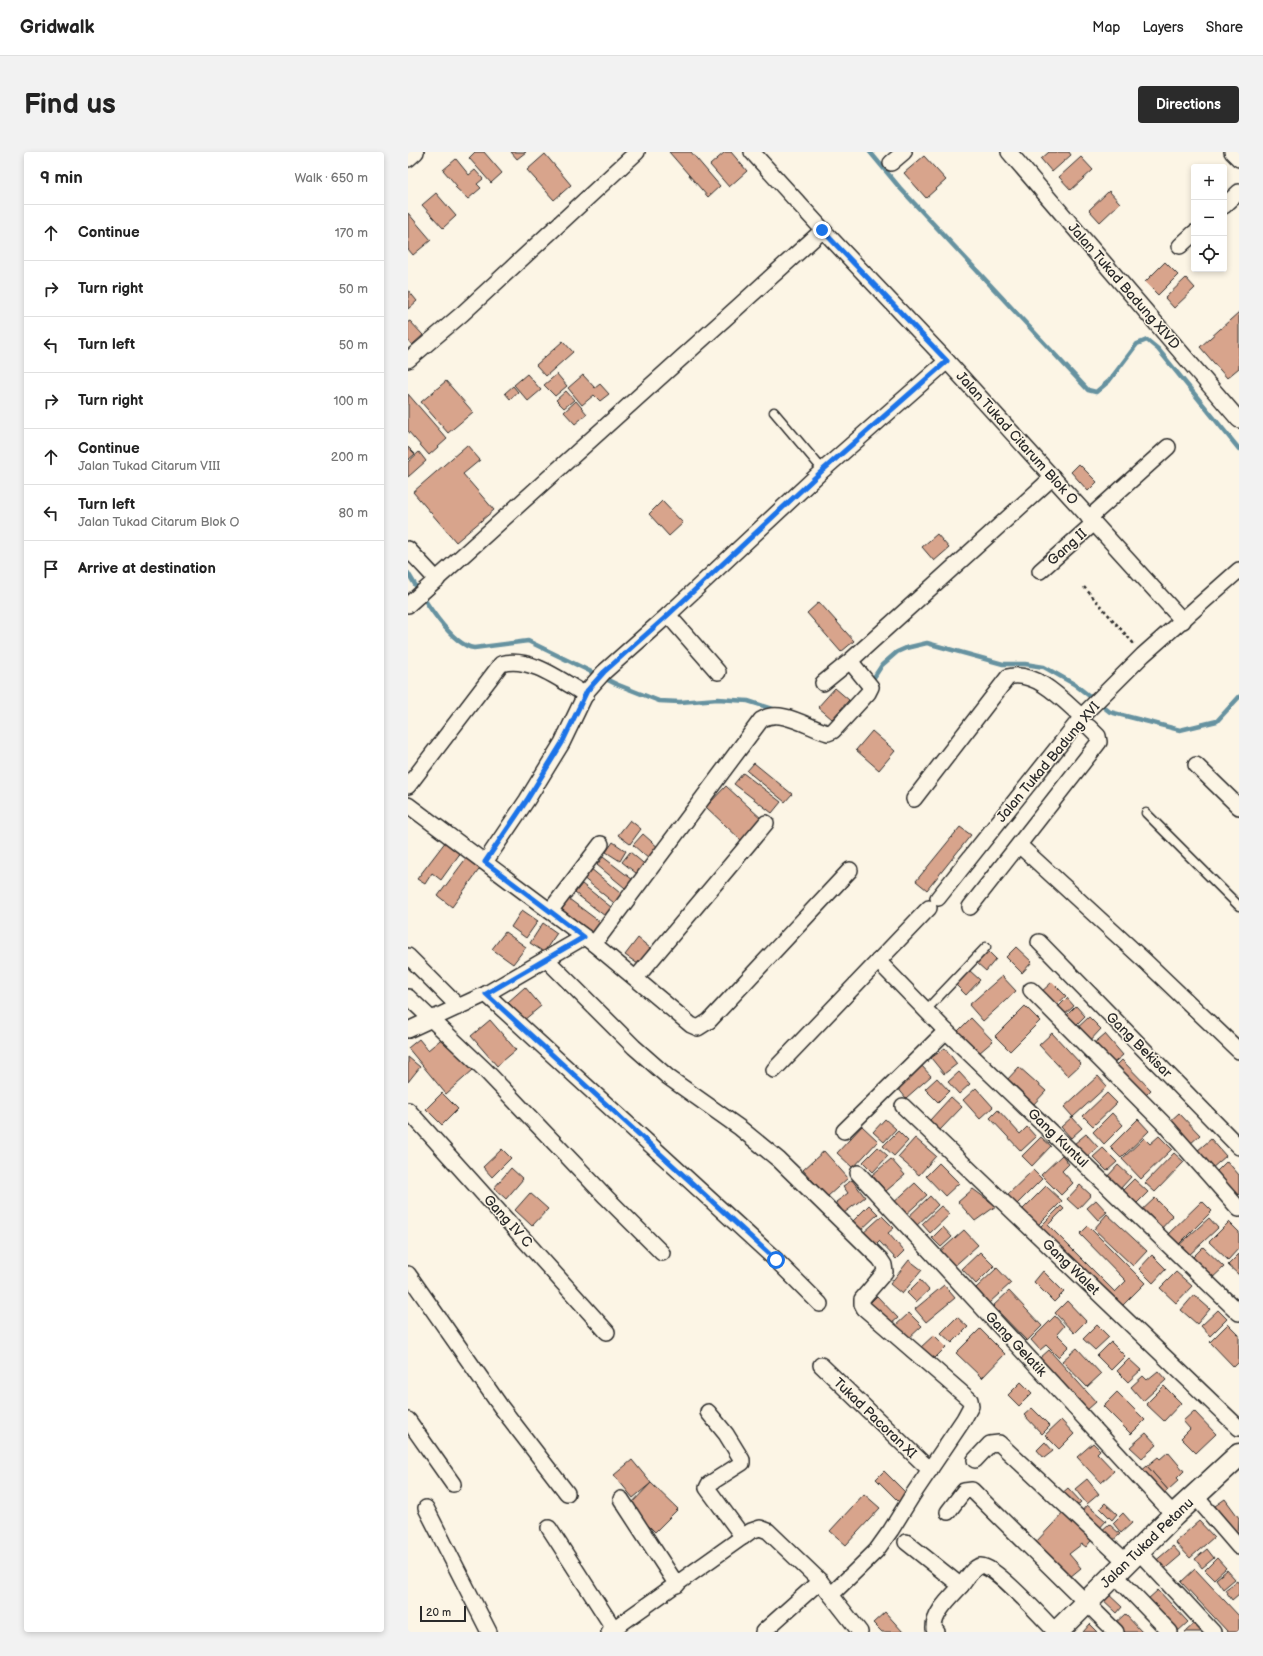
<!DOCTYPE html>
<html lang="en">
<head>
<meta charset="utf-8">
<style>
	:root { --surface:#fff; --page:#f2f2f2; --text:#222; --muted:#767676; --line:#e0e0e0; --accent:#2b2b2b }
	body { margin:0; font-family:"Balsamiq Sans",sans-serif; background:var(--page); color:var(--text) }
	.controls { position:absolute; right:12px; top:12px; display:grid; overflow:hidden; border-radius:4px; box-shadow:0 2px 6px #0003 }
	.controls button { width:36px; height:36px; display:grid; place-items:center; padding:0; border:0; border-bottom:1px solid var(--line); background:var(--surface); color:var(--text); font:20px sans-serif }
	.scale { position:absolute; left:12px; bottom:10px; width:46px; box-sizing:border-box; padding-left:4px; border:2px solid #2b2b2b; border-top:0; font-size:11px; line-height:14px; white-space:nowrap; color:#2b2b2b; -webkit-text-stroke:3px #fcf5e5; paint-order:stroke }
	.stop { position:absolute; width:12px; height:12px; margin:-9px; border:3px solid #1a73e8; border-radius:50%; background:#fff }
	.stop.end { background:#1a73e8; border-color:#fff; box-shadow:0 1px 4px #0008 }
	.list { margin:0; padding:0; list-style:none }
	h2 { display:flex; justify-content:space-between; align-items:center; height:52px; margin:0; padding:0 16px; font-size:17px }
	h2 small { font-size:13px; font-weight:400; color:var(--muted) }
	.list li { display:grid; grid-template-columns:26px 1fr auto; gap:12px; align-items:center; box-sizing:border-box; height:56px; padding:0 16px; border-top:1px solid var(--line) }
	.list b { display:block; font-size:15px; white-space:nowrap }
	.list p { margin:0; font-size:13px; white-space:nowrap; color:var(--muted) }
	.list em { font-size:13px; font-style:normal; color:var(--muted) }
	.icon { flex:none; width:22px; height:22px; fill:none; stroke:currentColor; stroke-width:2; stroke-linecap:round; stroke-linejoin:round }
	.map { position:relative; flex:none; width:831px; height:1480px; overflow:hidden; border-radius:4px }
	header { display:flex; align-items:center; gap:24px; box-sizing:border-box; height:56px; padding:0 20px; background:var(--surface); border-bottom:1px solid var(--line) }
	header strong { font-size:19px }
	nav { display:flex; gap:22px; margin-inline-start:auto; font-size:14px }
	.intro { display:flex; align-items:center; justify-content:space-between; box-sizing:border-box; height:96px; padding:0 24px }
	h1 { margin:0; font-size:28px }
	.button { padding:10px 18px; border-radius:4px; background:var(--accent); color:#fff; font-size:14px; font-weight:700 }
	main { display:flex; gap:24px; padding:0 24px }
	aside { flex:1; background:var(--surface); border-radius:4px; box-shadow:0 2px 6px #0003 }
	.map>svg:first-child { display:block }
	.lines { fill:none; stroke-linecap:round; stroke-linejoin:round }
	.stream { stroke:#6692a0; stroke-width:4.5 }
	.building { fill:#d8a48c; stroke:#2b2b2b }
	.lane-casing { stroke:#2b2b2b; stroke-width:11 }
	.street-casing { stroke:#2b2b2b; stroke-width:18 }
	.secondary-casing { stroke:#2b2b2b; stroke-width:25 }
	.path { stroke:#2b2b2b; stroke-width:2.5; stroke-dasharray:3 3; stroke-linecap:butt }
	.lane { stroke:#fcf5e5; stroke-width:8 }
	.street { stroke:#fcf5e5; stroke-width:15 }
	.secondary { stroke:#fcf5e5; stroke-width:22 }
	.route { stroke:#1a73e8; stroke-width:5 }
	.labels { text-anchor:middle; dominant-baseline:central; stroke-width:3; stroke-linejoin:round; paint-order:stroke }
	.street-label { font-size:14px; fill:#2b2b2b; stroke:#fcf5e5 }
</style>
</head>
<body>
<header>
<strong>Gridwalk</strong>
<nav><a>Map</a><a>Layers</a><a>Share</a></nav>
</header>
<div class="intro"><h1>Find us</h1><a class="button">Directions</a></div>
<main>
<aside>
<h2>9 min<small>Walk · 650 m</small></h2>
<ul class="list">
<li><svg class="icon" aria-label="ahead" viewBox="0 0 24 24"><path d="M12 20V5M6 11l6-6 6 6"/></svg><div><b>Continue</b></div><em>170 m</em></li>
<li><svg class="icon" aria-label="right" viewBox="0 0 24 24"><path d="M7 20v-9h11M14 6l5 5-5 5"/></svg><div><b>Turn right</b></div><em>50 m</em></li>
<li><svg class="icon" aria-label="left" viewBox="0 0 24 24"><path d="M17 20v-9H6M10 6l-5 5 5 5"/></svg><div><b>Turn left</b></div><em>50 m</em></li>
<li><svg class="icon" aria-label="right" viewBox="0 0 24 24"><path d="M7 20v-9h11M14 6l5 5-5 5"/></svg><div><b>Turn right</b></div><em>100 m</em></li>
<li><svg class="icon" aria-label="ahead" viewBox="0 0 24 24"><path d="M12 20V5M6 11l6-6 6 6"/></svg><div><b>Continue</b><p>Jalan Tukad Citarum VIII</p></div><em>200 m</em></li>
<li><svg class="icon" aria-label="left" viewBox="0 0 24 24"><path d="M17 20v-9H6M10 6l-5 5 5 5"/></svg><div><b>Turn left</b><p>Jalan Tukad Citarum Blok O</p></div><em>80 m</em></li>
<li><svg class="icon" aria-label="arrive" viewBox="0 0 24 24"><path d="M6 21V4h12l-3 4 3 4H6"/></svg><div><b>Arrive at destination</b></div></li>
</ul>
</aside>
<div class="map">
<svg width="831" height="1480" viewBox="0 0 831 1480">
	<rect width="100%" height="100%" fill="#fcf5e5"/>
	<filter id="ink" filterUnits="userSpaceOnUse"><feTurbulence type="fractalNoise" baseFrequency=".025" numOctaves="2"/><feDisplacementMap in="SourceGraphic" scale="8" xChannelSelector="R" yChannelSelector="G"/><feConvolveMatrix kernelMatrix="1 2 1 2 8 2 1 2 1" color-interpolation-filters="sRGB"/></filter>
	<g filter="url(#ink)">
		<g class="lines">
			<!-- stream -->
			<g class="stream">
				<polyline points="462,0 492,36 680,238 688,240 701,229 729,192 739,188 750,197 831,297"/>
				<path d="M0,421c12,20 42,72 66,75l54,-7 88,43 43,17 21,1 38,-3 30,2 28,9"/>
				<polyline points="463,530 474,513 489,500 498,496 519,491 595,512 617,512 636,515 666,532 702,560 772,578 809,569 831,545"/>
			</g>
		</g>
		<!-- building -->
		<g class="building">
			<polygon points="67,0 76,0 94,21 83,31 61,6"/>
			<polygon points="103,0 118,0 109,7"/>
			<polygon points="261,0 283,0 312,34 300,45"/>
			<polygon points="317,0 323,0 339,19 321,35 302,13"/>
			<polygon points="641,0 661,0 663,3 644,20 633,7"/>
			<polygon points="137,2 163,33 146,48 119,18"/>
			<polygon points="516,4 538,28 518,46 496,21"/>
			<polygon points="673,5 685,18 663,38 651,25"/>
			<polygon points="48,7 61,23 67,18 75,27 69,32 73,36 60,47 47,35 49,34 35,18"/>
			<polygon points="701,39 712,51 692,70 681,58"/>
			<polygon points="28,41 48,64 35,76 14,53"/>
			<polygon points="0,61 23,88 5,103 0,97"/>
			<polygon points="757,110 770,123 750,143 737,130"/>
			<polygon points="778,126 787,136 766,156 757,146"/>
			<polygon points="0,138 9,149 0,157"/>
			<polygon points="831,160 831,216 819,226 792,195"/>
			<polygon points="2,169 15,183 4,193 0,188 0,170"/>
			<polygon points="155,189 165,200 138,224 128,213"/>
			<polygon points="119,222 133,238 120,249 106,233"/>
			<polygon points="149,222 159,234 147,244 136,233"/>
			<polygon points="175,223 187,236 192,232 201,242 192,249 186,243 174,253 160,236"/>
			<polygon points="38,229 65,260 40,281 13,250"/>
			<polygon points="105,234 110,240 102,247 97,241"/>
			<polygon points="158,239 166,248 156,256 148,248"/>
			<polygon points="0,242 39,287 21,303 0,279"/>
			<polygon points="168,249 179,262 167,272 156,260"/>
			<polygon points="59,293 72,308 55,322 86,358 48,390 5,340"/>
			<polygon points="0,295 7,302 0,308"/>
			<polygon points="11,300 18,309 0,325 0,310"/>
			<polygon points="671,312 689,330 680,339 663,320"/>
			<polygon points="254,349 275,371 261,384 241,362"/>
			<polygon points="529,382 541,396 526,409 514,395"/>
			<polygon points="411,450 446,489 433,500 399,461"/>
			<polygon points="427,536 441,548 424,567 410,555"/>
			<polygon points="464,579 487,599 471,618 448,598"/>
			<polygon points="346,611 384,642 377,650 339,619"/>
			<polygon points="335,621 373,650 364,661 326,632"/>
			<polygon points="318,634 355,668 335,690 298,655"/>
			<polygon points="222,668 233,677 222,692 210,683"/>
			<polygon points="552,675 563,683 519,738 508,729"/>
			<polygon points="235,682 252,697 242,708 225,693"/>
			<polygon points="38,689 53,700 33,728 24,721 17,732 9,727"/>
			<polygon points="205,690 218,699 212,709 198,700"/>
			<polygon points="222,700 241,716 233,725 214,710"/>
			<polygon points="59,705 73,715 44,755 30,744"/>
			<polygon points="195,705 229,731 222,740 189,713"/>
			<polygon points="182,716 218,746 211,755 174,725"/>
			<polygon points="174,732 208,759 201,767 167,741"/>
			<polygon points="161,747 196,773 188,783 153,757"/>
			<polygon points="114,758 130,769 118,786 103,775"/>
			<polygon points="135,771 149,781 136,800 122,791"/>
			<polygon points="97,780 118,795 105,812 84,797"/>
			<polygon points="230,786 242,796 230,812 217,803"/>
			<polygon points="608,795 624,810 614,821 598,805"/>
			<polygon points="580,799 588,807 578,819 569,811"/>
			<polygon points="561,818 572,828 558,843 547,832"/>
			<polygon points="594,824 608,839 575,869 561,853"/>
			<polygon points="644,830 658,844 644,857 631,842"/>
			<polygon points="117,835 133,854 116,868 100,850"/>
			<polygon points="659,846 666,854 654,865 647,858"/>
			<polygon points="617,854 632,869 602,899 587,884"/>
			<polygon points="668,854 677,864 664,877 655,867"/>
			<polygon points="681,865 693,877 680,891 667,878"/>
			<polygon points="563,866 585,889 571,901 550,879"/>
			<polygon points="82,868 108,898 89,914 63,884"/>
			<polygon points="644,881 673,912 660,924 631,893"/>
			<polygon points="697,882 715,903 702,914 684,893"/>
			<polygon points="37,884 65,918 38,942 0,896 11,887 20,898"/>
			<polygon points="537,896 549,912 536,922 523,906"/>
			<polygon points="0,905 12,915 0,930"/>
			<polygon points="714,908 743,938 734,947 705,917"/>
			<polygon points="513,913 523,924 498,946 489,935"/>
			<polygon points="611,915 638,939 624,954 598,929"/>
			<polygon points="551,920 562,932 551,942 540,930"/>
			<polygon points="690,924 699,934 665,965 656,955"/>
			<polygon points="529,926 541,939 530,950 517,937"/>
			<polygon points="568,936 585,955 572,967 555,948"/>
			<polygon points="34,941 50,957 34,973 18,957"/>
			<polygon points="699,941 709,951 685,974 675,964"/>
			<polygon points="543,945 554,955 532,978 522,968"/>
			<polygon points="590,958 612,982 619,975 628,985 613,999 582,966"/>
			<polygon points="704,961 715,973 696,992 685,980"/>
			<polygon points="771,961 792,983 781,993 760,971"/>
			<polygon points="664,965 674,976 663,986 653,975"/>
			<polygon points="477,967 488,977 476,990 465,980"/>
			<polygon points="730,967 741,979 713,1006 702,995"/>
			<polygon points="454,974 470,989 445,1016 429,1001"/>
			<polygon points="490,979 500,989 486,1004 475,994"/>
			<polygon points="678,982 690,995 678,1005 666,992"/>
			<polygon points="751,984 764,997 733,1027 714,1007 736,986 742,992"/>
			<polygon points="633,985 643,994 624,1014 614,1004"/>
			<polygon points="507,986 528,1004 511,1023 490,1005"/>
			<polygon points="803,987 818,1004 803,1017 789,999"/>
			<polygon points="470,995 480,1004 465,1020 455,1010"/>
			<polygon points="695,996 709,1010 699,1019 685,1005"/>
			<polygon points="94,997 103,1006 84,1025 75,1015"/>
			<polygon points="416,999 440,1026 419,1045 395,1018"/>
			<polygon points="766,1001 776,1010 747,1040 737,1031"/>
			<polygon points="654,1003 661,1012 654,1019 665,1031 653,1043 633,1023"/>
			<polygon points="483,1007 497,1023 478,1039 464,1023"/>
			<polygon points="819,1009 831,1023 831,1042 829,1044 808,1020"/>
			<polygon points="531,1011 551,1031 537,1044 518,1024"/>
			<polygon points="710,1013 723,1025 712,1037 699,1025"/>
			<polygon points="103,1016 115,1027 98,1047 86,1036"/>
			<polygon points="625,1018 634,1027 605,1056 595,1047"/>
			<polygon points="726,1027 740,1040 727,1053 713,1040"/>
			<polygon points="444,1028 457,1045 436,1061 428,1050 440,1041 435,1034"/>
			<polygon points="507,1031 519,1043 495,1065 483,1053"/>
			<polygon points="672,1033 683,1043 670,1057 659,1047"/>
			<polygon points="638,1034 654,1049 626,1077 610,1062"/>
			<polygon points="565,1037 588,1054 567,1069 550,1050"/>
			<polygon points="122,1041 140,1057 124,1074 107,1058"/>
			<polygon points="522,1044 530,1053 504,1078 496,1069"/>
			<polygon points="747,1046 765,1064 751,1079 732,1060"/>
			<polygon points="688,1048 699,1060 690,1068 679,1056"/>
			<polygon points="794,1049 804,1059 768,1095 758,1084"/>
			<polygon points="461,1053 470,1062 452,1079 444,1070"/>
			<polygon points="533,1054 542,1062 522,1081 514,1072"/>
			<polygon points="653,1054 656,1057 640,1073 707,1140 718,1129 672,1082 680,1074 737,1131 712,1156 632,1075"/>
			<polygon points="699,1062 739,1099 725,1114 686,1077"/>
			<polygon points="474,1064 486,1076 480,1081 496,1099 488,1107 471,1089 466,1094 454,1082"/>
			<polygon points="801,1066 810,1076 780,1104 770,1094"/>
			<polygon points="821,1070 831,1080 831,1096 820,1108 801,1090"/>
			<polygon points="535,1075 544,1085 533,1095 524,1086"/>
			<polygon points="556,1078 570,1093 543,1117 529,1102"/>
			<polygon points="795,1095 816,1115 801,1129 781,1109"/>
			<polygon points="572,1100 586,1114 568,1132 554,1117"/>
			<polygon points="831,1102 831,1123 820,1113"/>
			<polygon points="744,1103 758,1117 745,1131 731,1117"/>
			<polygon points="501,1108 514,1118 494,1142 482,1132"/>
			<polygon points="589,1116 603,1131 581,1151 568,1136"/>
			<polygon points="635,1119 656,1140 646,1150 626,1130"/>
			<polygon points="768,1120 784,1134 768,1151 752,1136"/>
			<polygon points="512,1128 521,1138 508,1150 499,1141"/>
			<polygon points="536,1133 547,1146 518,1170 507,1157"/>
			<polygon points="601,1139 634,1174 619,1189 585,1154"/>
			<polygon points="786,1143 802,1157 789,1172 773,1158"/>
			<polygon points="469,1144 490,1166 482,1173 461,1152"/>
			<polygon points="659,1149 678,1169 666,1181 647,1161"/>
			<polygon points="810,1158 819,1167 802,1184 793,1174"/>
			<polygon points="501,1161 514,1174 499,1188 486,1175"/>
			<polygon points="647,1164 656,1174 649,1182 661,1194 650,1205 638,1193 632,1198 623,1188"/>
			<polygon points="549,1165 560,1175 544,1191 533,1181"/>
			<polygon points="820,1172 831,1183 831,1210 826,1215 802,1190"/>
			<polygon points="689,1173 701,1185 687,1198 675,1187"/>
			<polygon points="572,1177 597,1202 574,1226 548,1201"/>
			<polygon points="526,1183 538,1195 524,1209 512,1196"/>
			<polygon points="703,1190 717,1204 703,1218 689,1204"/>
			<polygon points="669,1196 693,1222 679,1235 654,1209"/>
			<polygon points="641,1198 688,1250 679,1258 632,1206"/>
			<polygon points="721,1207 733,1218 720,1230 709,1219"/>
			<polygon points="750,1219 758,1228 735,1249 723,1235 735,1224 739,1228"/>
			<polygon points="613,1230 624,1241 611,1254 600,1243"/>
			<polygon points="756,1234 773,1251 756,1269 738,1252"/>
			<polygon points="709,1240 737,1268 723,1282 695,1254"/>
			<polygon points="624,1256 642,1274 634,1282 616,1263"/>
			<polygon points="786,1259 808,1282 788,1301 773,1286 782,1277 775,1269"/>
			<polygon points="653,1268 666,1282 651,1297 637,1283"/>
			<polygon points="738,1281 749,1293 734,1306 722,1295"/>
			<polygon points="637,1290 645,1299 636,1306 629,1298"/>
			<polygon points="685,1291 692,1298 689,1301 706,1319 693,1331 669,1305"/>
			<polygon points="760,1300 776,1319 769,1326 771,1328 760,1338 739,1314 750,1305 752,1307"/>
			<polygon points="224,1308 243,1331 225,1346 206,1323"/>
			<polygon points="739,1314 760,1338 752,1345 731,1321"/>
			<polygon points="476,1319 500,1343 492,1351 468,1327"/>
			<polygon points="679,1327 691,1342 679,1352 667,1337"/>
			<polygon points="243,1331 270,1357 247,1380 221,1354"/>
			<polygon points="660,1336 673,1350 665,1357 652,1343"/>
			<polygon points="456,1342 472,1356 438,1393 422,1379"/>
			<polygon points="817,1347 831,1366 830,1384 807,1354"/>
			<polygon points="697,1351 709,1362 704,1368 692,1356"/>
			<polygon points="679,1353 698,1369 690,1378 671,1362"/>
			<polygon points="658,1358 686,1385 678,1395 674,1392 661,1402 673,1416 662,1425 627,1391"/>
			<polygon points="715,1361 724,1371 713,1381 705,1371"/>
			<polygon points="791,1369 806,1385 782,1406 767,1390"/>
			<polygon points="701,1372 712,1382 701,1392 691,1381"/>
			<polygon points="765,1394 773,1403 753,1420 745,1411"/>
			<polygon points="799,1397 806,1406 794,1416 787,1407"/>
			<polygon points="809,1406 818,1416 806,1427 797,1418"/>
			<polygon points="787,1417 831,1464 831,1480 820,1480 773,1430"/>
			<polygon points="819,1418 827,1427 815,1437 808,1427"/>
			<polygon points="829,1429 831,1432 831,1442 824,1448 817,1438"/>
			<polygon points="750,1438 780,1470 769,1480 739,1448"/>
			<polygon points="698,1440 714,1455 709,1461 693,1446"/>
			<polygon points="477,1460 495,1480 474,1480 465,1471"/>
			<polygon points="717,1462 734,1480 712,1480 705,1473"/>
			<polygon points="788,1470 797,1480 777,1480"/>
			<polygon points="682,1472 690,1480 675,1480"/>
		</g>
		<g class="lines">
			<!-- lane casing -->
			<g class="lane-casing">
				<g id="lane">
					<polyline points="366,260 415,318"/>
					<polyline points="738,661 831,754"/>
					<polyline points="518,858 578,795"/>
				</g>
			</g>
			<!-- street casing -->
			<g class="street-casing">
				<g id="street">
					<polyline points="344,0 415,78 539,209 775,469"/>
					<polyline points="601,0 831,268"/>
					<polyline points="824,0 831,7"/>
					<polyline points="0,7 8,0"/>
					<polyline points="483,11 496,0"/>
					<polyline points="816,54 831,40"/>
					<polyline points="772,94 786,81"/>
					<polyline points="0,208 54,162 229,0"/>
					<polyline points="681,366 760,295"/>
					<polyline points="0,397 29,428"/>
					<polyline points="632,419 686,371"/>
					<polyline points="0,453 415,78"/>
					<polyline points="260,463 310,520"/>
					<polyline points="415,531 442,509 645,325"/>
					<polyline points="788,613 831,655"/>
					<path d="M0,634l93,-122c28,-9 61,17 85,31"/>
					<path d="M506,647l94,-122c27,-8 56,24 74,40"/>
					<polyline points="0,653 186,792 283,873 290,876 301,869 442,718"/>
					<polyline points="611,693 737,809 831,899"/>
					<polyline points="77,710 119,648 154,591 179,539 196,520 260,463 415,318 539,209"/>
					<polyline points="530,746 677,561 735,503 831,418"/>
					<polyline points="562,755 691,590 690,584 681,575"/>
					<polyline points="142,759 193,692"/>
					<polyline points="631,790 831,995"/>
					<path d="M186,792l167,-224c19,-13 48,8 67,13l5,-2 35,-38 3,-6 -21,-26"/>
					<polyline points="0,804 51,855"/>
					<polyline points="138,807 226,895 260,925 332,976 371,1008 472,1107 476,1113 477,1120 454,1147 454,1152 456,1156 562,1248 563,1254 556,1267 504,1344 483,1378 468,1399 423,1443"/>
					<polyline points="470,809 538,879 831,1161"/>
					<polyline points="228,826 358,671"/>
					<polyline points="623,838 757,973 831,1057"/>
					<polyline points="78,842 368,1108 412,1152"/>
					<polyline points="0,845 77,918 198,1045 254,1101"/>
					<polyline points="0,878 78,842 176,785"/>
					<polyline points="366,918 521,756"/>
					<polyline points="495,954 831,1276"/>
					<polyline points="0,958 199,1180"/>
					<polyline points="436,979 538,879"/>
					<polyline points="450,1021 766,1363"/>
					<polyline points="0,1122 93,1255 159,1341"/>
					<polyline points="413,1213 522,1318"/>
					<polyline points="300,1260 318,1282 334,1308 334,1311 301,1332 299,1336 335,1385"/>
					<polyline points="0,1268 45,1332"/>
					<polyline points="567,1308 582,1292 591,1291 718,1410"/>
					<polyline points="787,1344 831,1395"/>
					<polyline points="213,1347 269,1433"/>
					<polyline points="18,1356 81,1480"/>
					<polyline points="540,1360 556,1339 564,1338 708,1480"/>
					<polyline points="141,1376 206,1477"/>
					<path d="M498,1390l55,44c-10,11 -28,27 -27,43l3,3"/>
					<polyline points="730,1399 805,1480"/>
					<polyline points="706,1422 762,1480"/>
					<path d="M553,1434c5,-6 11,-18 19,-20 13,-3 65,55 76,66"/>
					<polyline points="201,1480 343,1379 352,1376 360,1379 412,1429 452,1480"/>
					<polyline points="355,1480 412,1429"/>
				</g>
			</g>
			<!-- secondary casing -->
			<g class="secondary-casing">
				<polyline id="secondary" points="649,1480 766,1363 831,1303"/>
			</g>
			<!-- path -->
			<polyline class="path" points="676,435 726,492"/>
			<!-- lane -->
			<use href="#lane" class="lane"/>
			<!-- street -->
			<use href="#street" class="street"/>
			<!-- secondary -->
			<use href="#secondary" class="secondary"/>
		</g>
	</g>
	<g class="lines" filter="url(#ink)">
		<!-- route -->
		<polyline class="route" points="368,1108 78,842 176,785 77,710 119,648 154,591 179,539 196,520 260,463 415,318 539,209 414,78"/>
	</g>
	<g class="labels">
		<!-- street labels -->
		<g class="street-label">
			<text transform="translate(716 134) rotate(49)">Jalan Tukad Badung XIVD</text>
			<text transform="translate(609 286) rotate(48)">Jalan Tukad Citarum Blok O</text>
			<text transform="translate(659 395) rotate(-42)">Gang II</text>
			<text transform="translate(640 610) rotate(-50)">Jalan Tukad Badung XVI</text>
			<text transform="translate(731 893) rotate(45)">Gang Bekisar</text>
			<text transform="translate(650 986) rotate(44)">Gang Kuntul</text>
			<text transform="translate(100 1069) rotate(48)">Gang IV C</text>
			<text transform="translate(663 1115) rotate(44)">Gang Walet</text>
			<text transform="translate(608 1192) rotate(47)">Gang Gelatik</text>
			<text transform="translate(467 1266) rotate(44)">Tukad Pacoran XI</text>
			<text transform="translate(739 1391) rotate(-44)">Jalan Tukad Petanu</text>
		</g>
	</g>
</svg>
<div class="controls">
<button>+</button>
<button>−</button>
<button><svg class="icon" aria-label="locate" viewBox="0 0 24 24"><circle cx="12" cy="12" r="6"/><path d="M12 2v4M12 18v4M2 12h4M18 12h4"/></svg></button>
</div>
<div class="scale">20 m</div>
<div class="stop" style="left:368px;top:1108px"></div>
<div class="stop end" style="left:414px;top:78px"></div>
</div>
</main>
</body>
</html>
